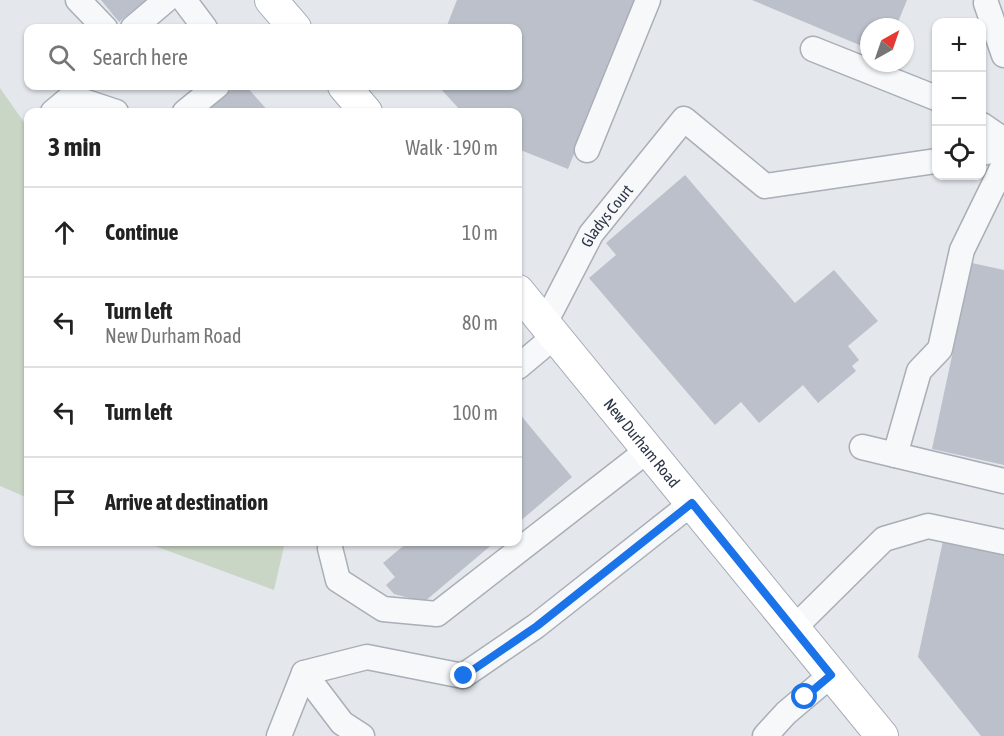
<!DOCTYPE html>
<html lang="en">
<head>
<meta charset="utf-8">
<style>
	:root { --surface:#fff; --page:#f2f2f2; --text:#222; --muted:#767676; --line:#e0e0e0 }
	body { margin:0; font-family:"Asap Condensed",sans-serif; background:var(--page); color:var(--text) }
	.controls { position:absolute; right:18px; top:18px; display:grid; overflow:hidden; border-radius:12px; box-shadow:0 2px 4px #0004 }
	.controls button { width:54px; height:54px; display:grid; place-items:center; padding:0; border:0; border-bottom:2px solid var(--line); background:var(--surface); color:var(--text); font:30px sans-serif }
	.compass { position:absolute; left:860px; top:18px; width:54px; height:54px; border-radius:50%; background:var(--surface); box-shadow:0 2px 4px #0004; rotate:40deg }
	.stop { position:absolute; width:18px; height:18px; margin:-14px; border:4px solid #1a73e8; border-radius:50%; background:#fff }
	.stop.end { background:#1a73e8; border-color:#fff; box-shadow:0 2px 6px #0008 }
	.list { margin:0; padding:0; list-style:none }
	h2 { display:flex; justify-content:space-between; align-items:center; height:78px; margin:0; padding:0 24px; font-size:26px }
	h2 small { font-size:20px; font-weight:400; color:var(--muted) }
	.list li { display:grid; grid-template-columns:39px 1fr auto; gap:18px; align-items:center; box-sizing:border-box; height:90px; padding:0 24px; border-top:2px solid var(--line) }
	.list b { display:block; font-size:22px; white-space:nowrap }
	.list p { margin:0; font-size:20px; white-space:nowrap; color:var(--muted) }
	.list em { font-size:20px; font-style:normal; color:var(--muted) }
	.icon { flex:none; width:33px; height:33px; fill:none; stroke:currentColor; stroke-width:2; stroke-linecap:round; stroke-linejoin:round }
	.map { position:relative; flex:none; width:1004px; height:736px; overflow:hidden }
	.search { position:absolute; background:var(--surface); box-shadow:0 2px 4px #0004; left:24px; top:24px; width:498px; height:66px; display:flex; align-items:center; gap:15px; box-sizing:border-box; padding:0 21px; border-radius:12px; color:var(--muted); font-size:22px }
	.panel { position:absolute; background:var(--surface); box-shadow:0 2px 4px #0004; left:24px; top:108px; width:498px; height:438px; border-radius:12px }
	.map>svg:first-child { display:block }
	.green { fill:#c9d6c5 }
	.building { fill:#bbc0ca }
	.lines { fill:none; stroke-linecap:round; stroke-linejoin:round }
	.minor-casing { stroke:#a9aeb7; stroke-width:27 }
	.major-casing { stroke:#a3abb8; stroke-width:34 }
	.minor { stroke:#f7f8fa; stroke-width:24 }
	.major { stroke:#fff; stroke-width:32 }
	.route { stroke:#1a73e8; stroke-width:8 }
	.labels { text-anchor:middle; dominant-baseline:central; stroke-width:4.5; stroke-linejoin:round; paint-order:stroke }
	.street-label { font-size:16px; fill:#2b3445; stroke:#f4f6f9 }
</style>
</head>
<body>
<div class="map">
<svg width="1004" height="736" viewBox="0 0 1004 736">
	<rect width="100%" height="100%" fill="#e4e7ec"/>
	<!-- green -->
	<g class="green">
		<polygon points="0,88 28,128 28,498 0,486"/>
		<polygon points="144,542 285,542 274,590"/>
	</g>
	<!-- building -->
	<g class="building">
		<polygon points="101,0 146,0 119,22"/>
		<polygon points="457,0 636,0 568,169 518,149 518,112 462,112 438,86 518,86 518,28 446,28"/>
		<polygon points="752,0 907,0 896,27 869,27 869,49"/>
		<polygon points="236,86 246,86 269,112 204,112"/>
		<polygon points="685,175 795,303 834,270 878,321 848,346 859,360 852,366 856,371 818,403 803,385 759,423 741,402 715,425 589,278 616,255 606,243"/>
		<polygon points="972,263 1004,270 1004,465 932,449"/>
		<polygon points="518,412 572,477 518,523"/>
		<polygon points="944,536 1004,550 1004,736 981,736 918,657"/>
		<polygon points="408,542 495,542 424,602 394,594 386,585 395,577 383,563"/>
	</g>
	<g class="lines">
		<!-- minor casing -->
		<g class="minor-casing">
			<g id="minor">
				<polyline points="78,0 105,28"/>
				<polyline points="184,0 205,28"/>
				<polyline points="986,3 1004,55"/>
				<polyline points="133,28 166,0"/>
				<polyline points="813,49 936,98"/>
				<polyline points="53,112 71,97 116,112"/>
				<polyline points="185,112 217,86"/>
				<polyline points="982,125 1004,140"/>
				<polyline points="587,150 648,0"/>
				<polyline points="982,153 1004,148"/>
				<path id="s1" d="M545,323l46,-89 93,-115 81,67 171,-25"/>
				<polyline points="518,367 555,336"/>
				<polyline points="862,447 1004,481"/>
				<polyline points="895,455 919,371 940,349 962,250 1004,164"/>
				<polyline points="331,542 330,548 338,580 383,609 437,614 648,450"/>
				<polyline points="794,628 884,539 928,526 1004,542"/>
				<polyline points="304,673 342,723 362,736"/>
				<polyline points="279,736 304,673 367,657 463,676 536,626 692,503"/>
				<polyline points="765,736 786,713 831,675"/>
			</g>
		</g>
		<!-- major casing -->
		<g class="major-casing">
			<g id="major">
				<polyline points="271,0 295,28"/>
				<polyline points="344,86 366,112"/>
				<path id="s2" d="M518,291l364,445"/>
			</g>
		</g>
		<!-- minor -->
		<use href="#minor" class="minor"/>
		<!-- major -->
		<use href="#major" class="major"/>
	</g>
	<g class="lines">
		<!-- route -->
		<polyline class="route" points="464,676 537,626 692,503 831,675 805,697"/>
	</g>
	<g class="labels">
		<!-- street labels -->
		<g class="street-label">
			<text stroke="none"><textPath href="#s1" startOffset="124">Gladys Court</textPath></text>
			<text stroke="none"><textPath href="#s2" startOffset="196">New Durham Road</textPath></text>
		</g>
	</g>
</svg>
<div class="controls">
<button>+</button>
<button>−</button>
<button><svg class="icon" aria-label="locate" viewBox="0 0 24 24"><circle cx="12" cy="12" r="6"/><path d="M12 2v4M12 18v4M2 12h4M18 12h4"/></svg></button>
</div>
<svg class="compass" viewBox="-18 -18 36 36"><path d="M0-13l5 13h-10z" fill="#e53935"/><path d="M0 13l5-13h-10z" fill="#767676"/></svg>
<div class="stop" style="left:805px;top:697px"></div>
<div class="stop end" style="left:464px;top:676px"></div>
<div class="search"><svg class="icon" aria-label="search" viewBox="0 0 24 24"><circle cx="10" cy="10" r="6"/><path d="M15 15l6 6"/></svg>Search here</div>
<section class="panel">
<h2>3 min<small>Walk · 190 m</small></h2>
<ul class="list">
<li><svg class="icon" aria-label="ahead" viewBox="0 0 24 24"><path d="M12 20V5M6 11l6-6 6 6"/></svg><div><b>Continue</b></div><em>10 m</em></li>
<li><svg class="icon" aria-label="left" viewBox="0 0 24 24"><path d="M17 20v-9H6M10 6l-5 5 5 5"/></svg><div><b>Turn left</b><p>New Durham Road</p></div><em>80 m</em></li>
<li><svg class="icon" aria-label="left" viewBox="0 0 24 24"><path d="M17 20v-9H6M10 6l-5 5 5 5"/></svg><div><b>Turn left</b></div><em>100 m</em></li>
<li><svg class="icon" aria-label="arrive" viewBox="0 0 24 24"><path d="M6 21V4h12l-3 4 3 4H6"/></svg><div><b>Arrive at destination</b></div></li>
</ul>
</section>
</div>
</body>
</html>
